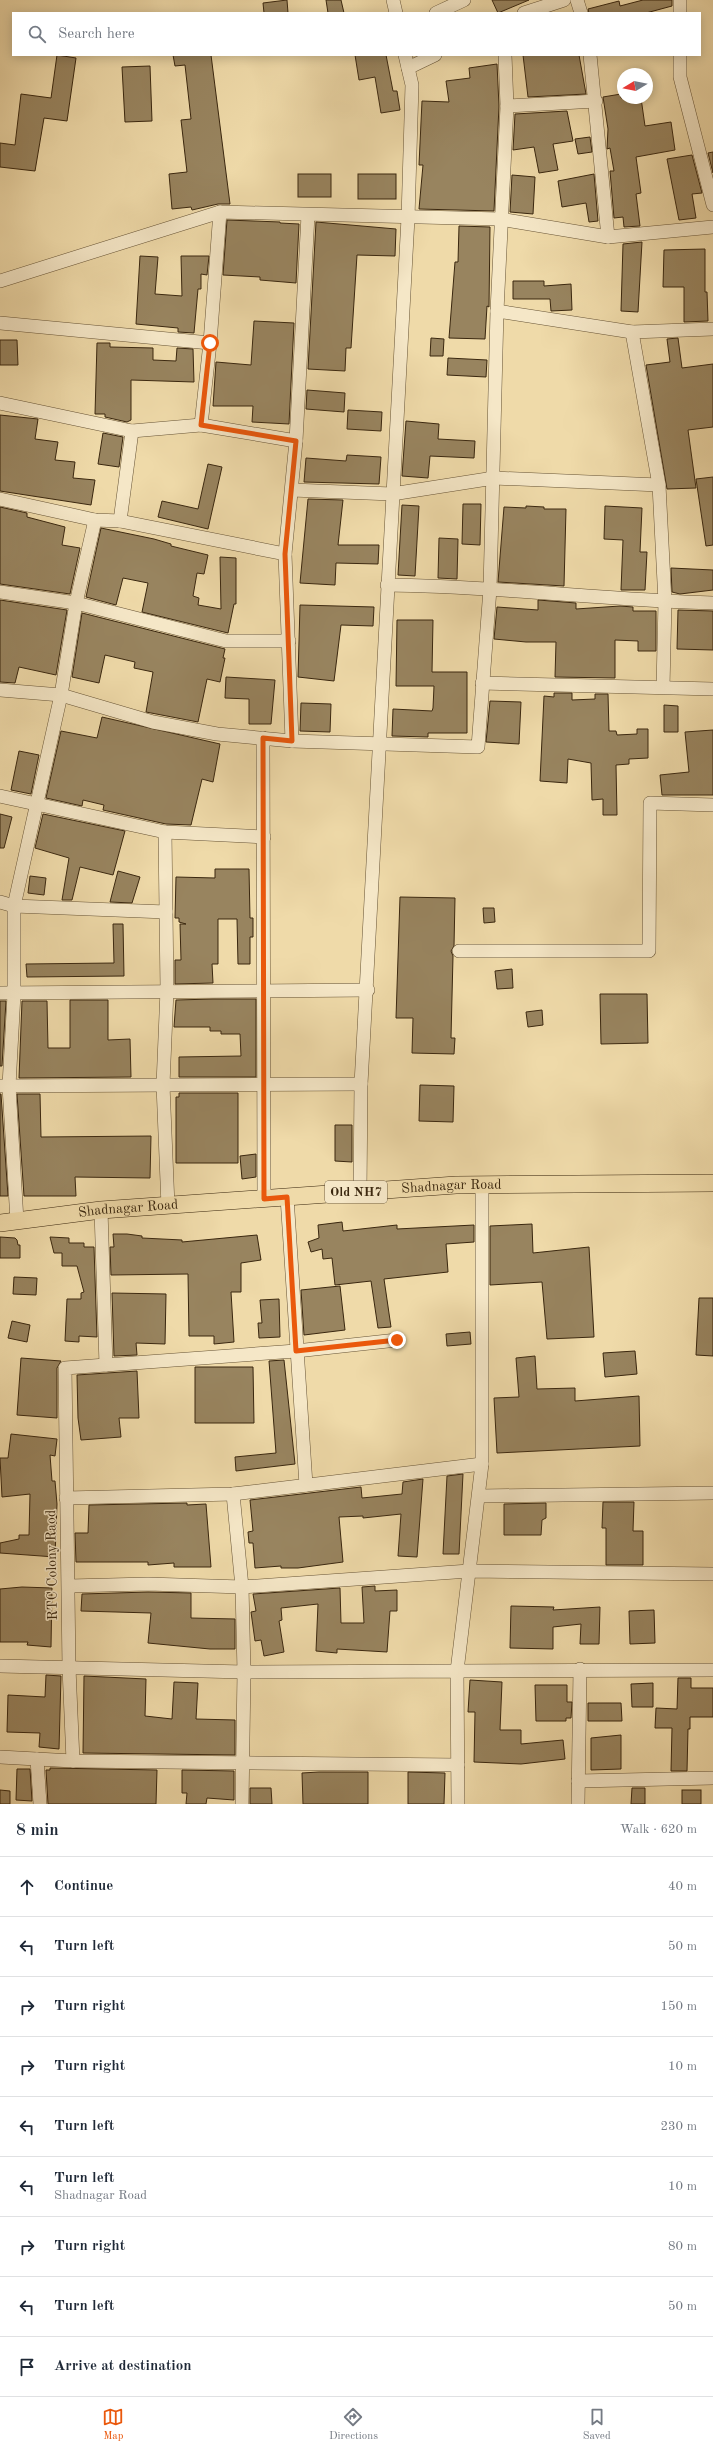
<!DOCTYPE html>
<html lang="en">
<head>
<meta charset="utf-8">
<style>
	:root { --surface:#fff; --page:#f2f2f3; --text:#1f2937; --muted:#747a83; --line:#e0e1e3; --accent:#ea580c }
	body { margin:0; font-family:"Old Standard TT",serif; background:var(--page); color:var(--text) }
	.compass { position:absolute; left:617px; top:68px; width:36px; height:36px; border-radius:50%; background:var(--surface); box-shadow:0 2px 10px #0003; rotate:260deg }
	.stop { position:absolute; width:12px; height:12px; margin:-9px; border:3px solid #ea580c; border-radius:50%; background:#fff }
	.stop.end { background:#ea580c; border-color:#fff; box-shadow:0 1px 4px #0008 }
	.list { margin:0; padding:0; list-style:none }
	h2 { display:flex; justify-content:space-between; align-items:center; height:52px; margin:0; padding:0 16px; font-size:17px }
	h2 small { font-size:13px; font-weight:400; color:var(--muted) }
	.list li { display:grid; grid-template-columns:26px 1fr auto; gap:12px; align-items:center; box-sizing:border-box; height:60px; padding:0 16px; border-top:1px solid var(--line) }
	.list b { display:block; font-size:15px; white-space:nowrap }
	.list p { margin:0; font-size:13px; white-space:nowrap; color:var(--muted) }
	.list em { font-size:13px; font-style:normal; color:var(--muted) }
	.icon { flex:none; width:22px; height:22px; fill:none; stroke:currentColor; stroke-width:2; stroke-linecap:round; stroke-linejoin:round }
	.map { position:relative; flex:none; width:713px; height:1804px; overflow:hidden }
	.search { position:absolute; background:var(--surface); box-shadow:0 2px 10px #0003; left:12px; right:12px; top:12px; height:44px; display:flex; align-items:center; gap:10px; box-sizing:border-box; padding:0 14px; border-radius:0px; color:var(--muted); font-size:15px }
	.sheet { height:592px; background:var(--surface) }
	nav { display:flex; justify-content:space-around; align-items:center; box-sizing:border-box; height:56px; border-top:1px solid var(--line); background:var(--surface); font-size:11px; color:var(--muted) }
	nav a { display:grid; justify-items:center; gap:2px }
	nav .on { color:var(--accent) }
	.map>svg:first-child { display:block }
	.building { fill:#98845f; stroke:#3a270f }
	.lines { fill:none; stroke-linecap:round; stroke-linejoin:round }
	.minor-casing { stroke:#675436; stroke-width:14 }
	.major-casing { stroke:#3a270f; stroke-width:18 }
	.minor { stroke:#f5e7c7; stroke-width:13 }
	.major { stroke:#efdaa9; stroke-width:17 }
	.route { stroke:#ea580c; stroke-width:5 }
	.labels { text-anchor:middle; dominant-baseline:central; stroke-width:3; stroke-linejoin:round; paint-order:stroke }
	.shield { fill:#f5e7c7; stroke:#726146; stroke-width:1 }
	.shield-label { font-size:13px; font-weight:bold; fill:#3a270f }
	.street-label { font-size:14px; fill:#3a270f; stroke:#f5e7c7 }
</style>
</head>
<body>
<div class="map">
<svg width="713" height="1804" viewBox="0 0 713 1804">
	<rect width="100%" height="100%" fill="#efdaa9"/>
	<filter id="stains"><feTurbulence type="fractalNoise" baseFrequency=".005" numOctaves="4"/><feColorMatrix values="0 0 0 0 .2 0 0 0 0 .09 0 0 0 0 .02 0 0 0 .5 -.17"/></filter>
	<radialGradient id="worn" r=".72"><stop offset=".6" stop-color="#630" stop-opacity="0"/><stop offset="1" stop-color="#630" stop-opacity=".3"/></radialGradient>
	<!-- building -->
	<g class="building">
		<polygon points="287,0 288,13 264,13 263,3"/>
		<polygon points="326,0 341,0 344,13 328,13"/>
		<polygon points="492,0 529,0 498,13"/>
		<polygon points="643,0 672,0 672,6 646,13 589,13 588,9 619,1 620,6"/>
		<polygon points="57,55 76,58 67,121 44,118 35,171 0,167 0,143 15,145 21,94 51,98"/>
		<polygon points="173,55 211,55 230,204 218,204 192,210 191,207 172,209 169,174 187,172 181,120 191,119 185,65 175,66"/>
		<polygon points="355,55 386,55 393,91 397,91 400,110 381,113 375,77 359,80"/>
		<polygon points="523,55 579,55 586,94 528,97"/>
		<polygon points="497,64 499,106 494,211 419,209 423,165 419,165 422,101 449,102 446,81 470,78 469,68"/>
		<polygon points="150,66 152,121 125,122 122,67"/>
		<polygon points="621,94 621,98 641,98 645,126 671,122 675,150 636,157 641,193 636,194 640,226 624,227 623,217 614,218 610,171 614,171 610,148 607,149 608,129 603,97"/>
		<polygon points="567,111 573,141 553,144 558,170 539,173 534,147 513,150 515,114"/>
		<polygon points="590,137 592,152 578,154 575,139"/>
		<polygon points="713,152 713,173 708,153"/>
		<polygon points="692,155 702,193 692,194 696,218 679,220 667,159"/>
		<rect x="298" y="174" width="33" height="23"/>
		<rect x="358" y="174" width="38" height="25"/>
		<polygon points="594,174 598,221 589,222 586,203 562,207 558,181"/>
		<polygon points="512,175 535,177 533,214 510,212"/>
		<polygon points="227,220 280,222 280,223 299,224 296,283 260,280 260,277 223,275"/>
		<polygon points="316,222 396,229 395,256 357,255 351,348 346,348 345,371 308,369"/>
		<polygon points="459,226 490,227 489,307 487,306 485,339 449,338 455,262 458,262"/>
		<polygon points="642,242 638,312 621,311 623,244"/>
		<polygon points="705,249 705,292 707,292 708,321 684,322 684,287 663,287 664,250"/>
		<polygon points="140,256 158,257 155,294 182,296 181,256 209,256 207,275 201,274 201,289 198,289 194,333 178,332 178,328 136,324"/>
		<polygon points="513,281 544,281 544,286 571,284 572,310 551,311 550,299 513,299"/>
		<polygon points="254,321 294,323 289,424 252,422 253,406 213,406 216,362 251,365"/>
		<polygon points="431,338 444,339 443,356 430,356"/>
		<polygon points="678,338 682,368 713,364 713,427 688,430 696,488 667,489 646,365 670,362 667,339"/>
		<polygon points="0,340 17,340 18,365 0,365"/>
		<polygon points="97,343 110,343 110,347 153,348 153,360 176,361 177,348 193,349 194,382 131,380 131,420 127,422 105,417 105,414 95,414"/>
		<polygon points="448,358 487,360 486,377 447,375"/>
		<polygon points="307,390 345,393 344,412 306,409"/>
		<polygon points="348,410 382,412 381,431 347,429"/>
		<polygon points="0,415 38,419 35,439 58,442 55,460 75,462 73,478 95,480 91,505 0,491"/>
		<polygon points="406,421 439,424 438,439 475,441 474,458 430,456 428,478 402,476"/>
		<polygon points="103,433 123,437 119,467 98,464"/>
		<polygon points="347,455 381,457 379,484 304,482 306,458 346,461"/>
		<polygon points="208,464 222,467 208,529 158,517 162,501 198,509"/>
		<polygon points="713,477 713,545 706,546 696,479"/>
		<polygon points="308,499 343,500 338,545 379,545 378,564 336,563 335,585 300,583"/>
		<polygon points="463,504 481,504 480,545 462,544"/>
		<polygon points="402,505 419,506 415,576 398,575"/>
		<polygon points="526,506 544,507 544,509 566,509 564,586 498,582 504,507 526,508"/>
		<polygon points="605,506 642,508 640,552 647,552 645,590 621,590 623,540 604,539"/>
		<polygon points="0,507 27,513 27,517 65,527 62,545 80,548 70,594 0,584"/>
		<polygon points="101,528 154,539 171,544 171,546 208,555 204,574 197,573 193,596 199,598 198,605 221,609 220,557 236,558 236,604 234,604 228,633 142,612 148,583 123,578 116,605 86,597"/>
		<polygon points="439,538 458,539 457,579 438,578"/>
		<polygon points="671,568 713,570 713,590 680,594 672,592"/>
		<polygon points="0,600 67,610 56,675 19,667 15,683 0,682"/>
		<polygon points="538,600 576,603 576,609 620,606 633,607 633,611 656,611 656,651 638,651 638,641 615,640 615,678 555,677 556,642 526,642 494,639 497,607 538,610"/>
		<polygon points="300,605 374,607 373,626 341,625 334,681 298,677"/>
		<polygon points="678,610 713,611 713,650 677,649"/>
		<polygon points="82,613 225,649 223,658 225,658 220,682 207,679 198,722 146,712 153,672 134,668 135,662 105,655 99,683 72,677"/>
		<polygon points="397,620 433,620 432,672 467,672 467,733 428,733 428,737 392,736 393,709 432,711 433,708 434,686 396,686"/>
		<polygon points="226,677 275,680 271,724 249,724 249,699 225,698"/>
		<polygon points="554,693 572,693 572,700 595,699 595,694 608,694 609,731 616,731 617,735 637,734 637,729 648,729 648,758 629,759 629,764 616,765 617,815 603,815 603,799 592,800 591,763 568,759 567,783 540,781 544,696 554,697"/>
		<polygon points="490,701 521,702 519,744 486,742"/>
		<polygon points="301,703 331,704 330,732 300,731"/>
		<polygon points="664,705 678,706 678,732 664,732"/>
		<polygon points="102,717 220,744 213,782 202,779 191,825 166,824 103,810 104,805 83,800 82,806 46,798 61,731 97,738"/>
		<polygon points="713,730 713,795 662,795 660,775 689,772 685,732"/>
		<polygon points="19,751 39,755 31,794 11,790"/>
		<polygon points="0,814 12,817 4,848 0,848"/>
		<polygon points="43,814 125,831 113,875 80,867 72,900 62,900 69,858 35,848"/>
		<polygon points="215,869 249,869 250,918 253,918 253,937 250,937 250,964 238,964 237,919 218,919 218,964 212,964 213,983 175,984 175,960 181,960 180,924 186,924 179,922 179,918 175,918 176,877 215,878"/>
		<polygon points="118,871 140,877 132,903 110,902"/>
		<polygon points="30,876 46,878 44,895 28,893"/>
		<polygon points="400,897 455,898 454,946 451,951 453,956 451,1038 455,1038 454,1054 412,1053 413,1018 396,1018"/>
		<polygon points="483,908 494,908 495,922 484,923"/>
		<polygon points="113,924 123,924 124,976 27,977 26,964 114,963"/>
		<polygon points="512,969 513,988 497,989 495,971"/>
		<polygon points="600,994 647,994 648,1043 601,1044"/>
		<polygon points="213,999 256,999 256,1077 179,1077 179,1057 241,1056 240,1034 221,1034 221,1031 210,1031 210,1027 174,1027 176,1000"/>
		<polygon points="70,1000 108,1000 108,1040 130,1039 131,1077 19,1078 22,1001 47,1001 48,1048 70,1048"/>
		<polygon points="0,1001 6,1001 2,1066 0,1066"/>
		<polygon points="542,1010 543,1025 528,1027 526,1012"/>
		<polygon points="420,1085 454,1086 453,1122 419,1121"/>
		<polygon points="179,1093 238,1093 238,1163 176,1163 176,1097 179,1097"/>
		<polygon points="0,1094 1,1094 8,1196 0,1196"/>
		<polygon points="17,1094 40,1094 41,1137 151,1136 150,1178 75,1177 76,1196 24,1196"/>
		<polygon points="335,1125 352,1125 352,1162 335,1161"/>
		<polygon points="256,1154 256,1177 242,1179 240,1156"/>
		<polygon points="342,1222 343,1231 397,1225 397,1229 474,1225 474,1242 446,1244 448,1272 384,1279 391,1327 378,1328 371,1281 335,1285 332,1258 323,1259 322,1249 311,1252 308,1242 319,1238 318,1225"/>
		<polygon points="532,1224 533,1253 589,1247 594,1337 547,1339 542,1282 490,1285 490,1226"/>
		<polygon points="113,1234 127,1234 142,1236 142,1238 182,1240 182,1242 257,1235 261,1260 241,1263 241,1292 231,1292 234,1342 214,1344 214,1336 189,1336 188,1274 111,1275 110,1247 114,1247"/>
		<polygon points="0,1237 15,1238 17,1240 18,1245 20,1245 20,1258 0,1258"/>
		<polygon points="50,1237 69,1238 69,1243 84,1243 84,1247 94,1247 97,1337 79,1336 79,1342 65,1341 67,1299 81,1299 81,1293 84,1292 77,1266 62,1266 62,1253 54,1253"/>
		<polygon points="14,1277 37,1278 36,1295 13,1294"/>
		<polygon points="340,1286 345,1330 304,1335 301,1290"/>
		<polygon points="112,1293 166,1294 165,1344 136,1343 137,1355 114,1356"/>
		<polygon points="699,1298 713,1298 713,1356 696,1355"/>
		<polygon points="279,1299 280,1337 259,1338 258,1323 262,1323 260,1300"/>
		<polygon points="12,1321 30,1325 27,1342 8,1338"/>
		<polygon points="470,1332 471,1344 447,1346 446,1334"/>
		<polygon points="635,1351 637,1374 605,1377 603,1353"/>
		<polygon points="535,1356 537,1389 575,1388 575,1401 639,1396 640,1446 497,1453 494,1398 519,1397 516,1358"/>
		<polygon points="21,1358 61,1361 57,1368 57,1418 17,1415"/>
		<polygon points="284,1360 295,1464 236,1471 235,1457 276,1453 269,1361"/>
		<polygon points="195,1367 253,1367 254,1423 195,1423"/>
		<polygon points="137,1371 139,1418 119,1418 121,1437 81,1440 78,1418 77,1375"/>
		<polygon points="11,1434 57,1439 55,1456 50,1455 52,1481 55,1481 57,1504 55,1557 0,1553 0,1543 19,1539 19,1535 29,1535 30,1494 2,1497 0,1458 8,1458"/>
		<polygon points="463,1474 459,1554 443,1554 447,1476"/>
		<polygon points="423,1479 417,1557 398,1556 401,1514 363,1518 363,1516 339,1517 343,1562 298,1568 281,1568 281,1566 255,1568 253,1543 249,1543 248,1532 253,1531 250,1500 361,1487 362,1498 402,1494 403,1482"/>
		<polygon points="603,1502 634,1502 633,1531 643,1531 643,1565 606,1565 606,1528 602,1528"/>
		<polygon points="187,1503 187,1505 206,1504 211,1567 174,1567 174,1563 148,1565 148,1562 76,1562 75,1533 88,1533 89,1505"/>
		<polygon points="546,1503 546,1518 542,1520 541,1535 504,1535 504,1504"/>
		<polygon points="375,1586 375,1591 397,1590 397,1611 390,1611 387,1652 337,1649 337,1653 316,1651 318,1604 281,1608 282,1620 279,1621 284,1652 264,1656 261,1640 255,1641 251,1612 256,1611 253,1594 340,1588 341,1623 364,1623 362,1587"/>
		<polygon points="22,1587 52,1588 51,1647 27,1645 28,1642 0,1642 0,1589"/>
		<polygon points="148,1592 191,1593 191,1618 235,1619 235,1649 210,1649 148,1643 151,1613 81,1611 82,1594"/>
		<polygon points="511,1606 554,1607 553,1610 600,1607 599,1644 580,1644 581,1624 553,1627 553,1649 510,1648"/>
		<polygon points="654,1610 655,1643 630,1644 629,1611"/>
		<polygon points="46,1675 61,1676 59,1749 39,1747 40,1733 7,1732 8,1695 45,1697"/>
		<polygon points="84,1676 146,1679 145,1716 172,1719 174,1682 198,1683 196,1719 235,1720 235,1755 83,1753"/>
		<polygon points="678,1678 691,1678 691,1688 713,1688 713,1717 690,1717 690,1729 688,1729 687,1771 671,1771 672,1728 655,1728 656,1708 677,1709"/>
		<polygon points="470,1680 502,1682 500,1730 521,1730 521,1744 563,1740 565,1759 521,1764 474,1762 475,1712 468,1712"/>
		<polygon points="653,1683 653,1707 632,1707 631,1684"/>
		<polygon points="535,1685 567,1685 567,1702 572,1702 571,1718 566,1718 566,1721 536,1721"/>
		<polygon points="588,1703 621,1703 622,1721 588,1721"/>
		<polygon points="621,1735 621,1769 591,1770 591,1738"/>
		<polygon points="50,1768 157,1770 156,1804 48,1804 46,1770 50,1770"/>
		<polygon points="17,1769 30,1769 32,1801 16,1800"/>
		<polygon points="182,1770 234,1771 234,1800 207,1798 206,1804 186,1804 187,1793 182,1793"/>
		<polygon points="319,1772 368,1772 368,1804 303,1804 302,1773"/>
		<polygon points="408,1772 445,1773 444,1804 408,1804"/>
		<polygon points="250,1788 271,1788 272,1804 250,1804"/>
		<polygon points="632,1788 645,1788 645,1804 631,1804"/>
		<polygon points="0,1790 10,1791 10,1804 0,1804"/>
		<rect x="682" y="1790" width="19" height="14"/>
	</g>
	<g class="lines">
		<!-- minor casing -->
		<g class="minor-casing">
			<g id="minor">
				<polyline points="393,0 396,13"/>
				<polyline points="577,0 581,13"/>
				<polyline points="680,0 680,13"/>
				<polyline points="436,13 464,0"/>
				<polyline points="524,13 564,0"/>
				<polyline points="505,55 507,106 596,101"/>
				<polyline points="590,55 608,237"/>
				<polyline points="680,55 680,77 713,205"/>
				<polyline points="408,68 435,55"/>
				<polyline points="0,281 220,212 500,219 608,237 713,227"/>
				<polyline points="497,311 632,332 713,329"/>
				<polyline points="0,323 210,343 201,425"/>
				<polyline points="632,332 659,485"/>
				<polyline points="210,343 220,212"/>
				<polyline points="0,403 132,431 201,425 296,441"/>
				<polyline points="292,490 392,494 494,478 659,485 665,602 663,687"/>
				<polyline points="0,499 95,520 120,521 285,554"/>
				<polyline points="120,521 132,431"/>
				<path d="M387,585c109,1 217,15 326,18"/>
				<polyline points="0,592 76,603 226,641 289,641"/>
				<polyline points="482,683 713,689"/>
				<polyline points="0,690 61,695 153,722 217,734 292,741 478,747 490,589 497,311 507,106"/>
				<polyline points="263,738 264,1199"/>
				<polyline points="292,741 285,554 296,441 308,215"/>
				<polyline points="0,796 165,832 264,837"/>
				<polyline points="165,832 167,990 163,1085 168,1206"/>
				<polyline points="0,902 14,906 166,912"/>
				<polyline points="459,951 649,951 650,803 713,805"/>
				<polyline points="0,993 368,990"/>
				<polyline points="0,1086 361,1084"/>
				<polyline points="482,1184 482,1464 457,1671 713,1670"/>
				<polyline points="360,1192 361,1084 408,218 412,85 405,55"/>
				<polyline points="287,1197 306,1485"/>
				<polyline points="101,1210 106,1365"/>
				<polyline points="17,1221 9,1086 14,994 14,906 61,695 76,603 95,520"/>
				<polyline points="233,1494 242,1587 244,1672 242,1804"/>
				<polyline points="480,1496 713,1493"/>
				<polyline points="66,1498 233,1494 482,1464"/>
				<polyline points="69,1586 148,1584 242,1587 469,1571 713,1574"/>
				<polyline points="0,1666 244,1672 457,1671 458,1804"/>
				<polyline points="0,1757 73,1761 458,1765"/>
				<polyline points="37,1759 40,1804"/>
				<polyline points="73,1761 69,1668 65,1368 296,1351 397,1340"/>
				<polyline points="578,1781 713,1778"/>
				<polyline points="578,1804 580,1669"/>
			</g>
		</g>
		<!-- major casing -->
		<g class="major-casing">
			<g id="major">
				<path id="s1" d="M0,1223l101,-13 355,-25 257,-2"/>
			</g>
		</g>
		<!-- minor -->
		<use href="#minor" class="minor"/>
		<!-- major -->
		<use href="#major" class="major"/>
	</g>
	<g class="lines">
		<!-- route -->
		<polyline class="route" points="210,343 201,425 296,441 285,554 292,741 263,738 264,1199 287,1197 296,1351 397,1340"/>
	</g>
	<g class="labels">
		<!-- shield labels -->
		<rect class="shield" x="325" y="1181" width="62" height="22" rx="3"/>
		<g class="shield-label">
			<text x="356" y="1192">Old NH7</text>
		</g>
		<!-- street labels -->
		<g class="street-label">
			<text stroke="none"><textPath href="#s1" startOffset="453">Shadnagar Road</textPath></text>
			<text stroke="none"><textPath href="#s1" startOffset="129">Shadnagar Road</textPath></text>
			<text transform="translate(52 1565) rotate(-91)">RTC Colony Raod</text>
		</g>
	</g>
	<rect width="100%" height="100%" filter="url(#stains)"/>
	<rect width="100%" height="100%" fill="url(#worn)"/>
</svg>
<svg class="compass" viewBox="-18 -18 36 36"><path d="M0-13l5 13h-10z" fill="#e53935"/><path d="M0 13l5-13h-10z" fill="#747a83"/></svg>
<div class="stop" style="left:210px;top:343px"></div>
<div class="stop end" style="left:397px;top:1340px"></div>
<div class="search"><svg class="icon" aria-label="search" viewBox="0 0 24 24"><circle cx="10" cy="10" r="6"/><path d="M15 15l6 6"/></svg>Search here</div>
</div>
<section class="sheet">
<h2>8 min<small>Walk · 620 m</small></h2>
<ul class="list">
<li><svg class="icon" aria-label="ahead" viewBox="0 0 24 24"><path d="M12 20V5M6 11l6-6 6 6"/></svg><div><b>Continue</b></div><em>40 m</em></li>
<li><svg class="icon" aria-label="left" viewBox="0 0 24 24"><path d="M17 20v-9H6M10 6l-5 5 5 5"/></svg><div><b>Turn left</b></div><em>50 m</em></li>
<li><svg class="icon" aria-label="right" viewBox="0 0 24 24"><path d="M7 20v-9h11M14 6l5 5-5 5"/></svg><div><b>Turn right</b></div><em>150 m</em></li>
<li><svg class="icon" aria-label="right" viewBox="0 0 24 24"><path d="M7 20v-9h11M14 6l5 5-5 5"/></svg><div><b>Turn right</b></div><em>10 m</em></li>
<li><svg class="icon" aria-label="left" viewBox="0 0 24 24"><path d="M17 20v-9H6M10 6l-5 5 5 5"/></svg><div><b>Turn left</b></div><em>230 m</em></li>
<li><svg class="icon" aria-label="left" viewBox="0 0 24 24"><path d="M17 20v-9H6M10 6l-5 5 5 5"/></svg><div><b>Turn left</b><p>Shadnagar Road</p></div><em>10 m</em></li>
<li><svg class="icon" aria-label="right" viewBox="0 0 24 24"><path d="M7 20v-9h11M14 6l5 5-5 5"/></svg><div><b>Turn right</b></div><em>80 m</em></li>
<li><svg class="icon" aria-label="left" viewBox="0 0 24 24"><path d="M17 20v-9H6M10 6l-5 5 5 5"/></svg><div><b>Turn left</b></div><em>50 m</em></li>
<li><svg class="icon" aria-label="arrive" viewBox="0 0 24 24"><path d="M6 21V4h12l-3 4 3 4H6"/></svg><div><b>Arrive at destination</b></div></li>
</ul>
</section>
<nav>
<a class="on"><svg class="icon" aria-label="map" viewBox="0 0 24 24"><path d="M3 6l6-2 6 2 6-2v14l-6 2-6-2-6 2zM9 4v14M15 6v14"/></svg>Map</a>
<a><svg class="icon" aria-label="directions" viewBox="0 0 24 24"><path d="M12 3l9 9-9 9-9-9zM9 14v-3h6M13 9l2 2-2 2"/></svg>Directions</a>
<a><svg class="icon" aria-label="saved" viewBox="0 0 24 24"><path d="M7 4h10v16l-5-4-5 4z"/></svg>Saved</a>
</nav>
</body>
</html>
